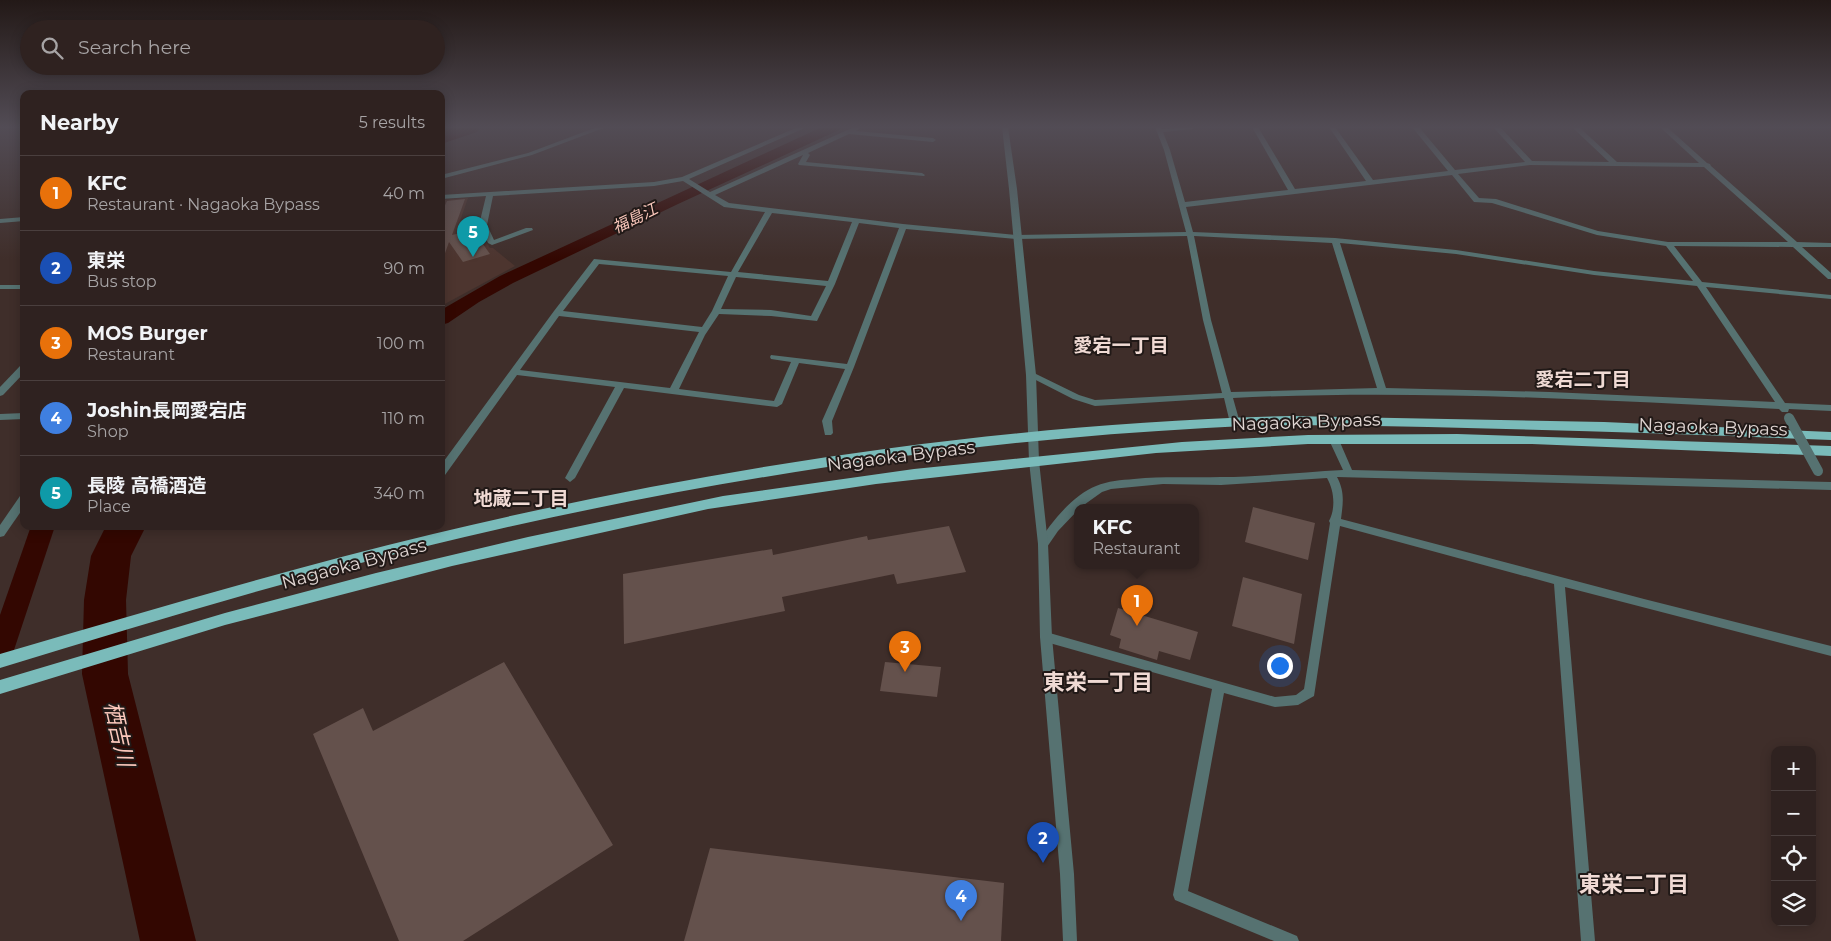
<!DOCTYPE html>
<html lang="en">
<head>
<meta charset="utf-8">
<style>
	:root { --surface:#2f2220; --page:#3b2f2d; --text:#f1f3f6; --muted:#a7a4a5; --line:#4a3f3e; --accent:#b45309 }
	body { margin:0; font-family:Montserrat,"Noto Sans JP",sans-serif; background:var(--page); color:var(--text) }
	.controls { position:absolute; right:15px; bottom:15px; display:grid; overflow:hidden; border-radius:10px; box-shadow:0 2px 12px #0003 }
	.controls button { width:45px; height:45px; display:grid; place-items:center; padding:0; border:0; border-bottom:1px solid var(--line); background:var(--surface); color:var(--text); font:25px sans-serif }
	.you { position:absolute; left:1279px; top:665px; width:18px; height:18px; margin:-12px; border:4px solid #fff; border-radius:50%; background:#1a73e8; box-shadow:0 0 0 8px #1a73e833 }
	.badge { display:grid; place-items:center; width:32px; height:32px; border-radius:50%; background:var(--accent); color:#fff; font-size:16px; font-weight:700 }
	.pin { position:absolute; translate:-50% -41px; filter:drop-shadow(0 1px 2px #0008) }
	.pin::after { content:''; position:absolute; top:26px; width:18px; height:15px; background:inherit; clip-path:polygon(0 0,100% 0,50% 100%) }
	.popup { position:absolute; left:1074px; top:504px; width:125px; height:65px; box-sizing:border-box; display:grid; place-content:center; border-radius:10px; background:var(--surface); filter:drop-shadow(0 1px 4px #0005); font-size:16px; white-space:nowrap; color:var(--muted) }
	.popup b { font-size:19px; color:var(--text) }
	.popup::after { content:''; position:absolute; left:50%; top:100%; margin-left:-10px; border:10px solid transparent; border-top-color:var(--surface) }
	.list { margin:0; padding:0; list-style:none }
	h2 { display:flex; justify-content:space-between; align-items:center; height:65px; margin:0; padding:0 20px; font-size:21px }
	h2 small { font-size:16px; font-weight:400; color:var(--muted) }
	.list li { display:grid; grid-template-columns:32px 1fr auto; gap:15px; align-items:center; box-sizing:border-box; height:75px; padding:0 20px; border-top:1px solid var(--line) }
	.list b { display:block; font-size:19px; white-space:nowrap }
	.list p { margin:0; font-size:16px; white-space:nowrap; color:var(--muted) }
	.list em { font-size:16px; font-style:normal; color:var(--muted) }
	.icon { flex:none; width:28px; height:28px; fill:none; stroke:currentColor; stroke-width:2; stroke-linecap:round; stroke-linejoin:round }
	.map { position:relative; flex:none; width:1831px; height:941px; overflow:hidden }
	.search { position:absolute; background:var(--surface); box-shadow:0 2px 12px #0003; left:20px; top:20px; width:425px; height:55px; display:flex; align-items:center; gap:12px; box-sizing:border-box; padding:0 18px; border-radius:28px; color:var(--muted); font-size:19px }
	.panel { position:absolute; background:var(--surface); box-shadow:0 2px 12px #0003; left:20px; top:90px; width:425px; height:440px; border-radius:10px }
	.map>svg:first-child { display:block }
	.built { fill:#4d352f }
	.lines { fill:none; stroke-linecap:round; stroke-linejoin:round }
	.canal { fill:#330701; fill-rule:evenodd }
	.river { fill:#330701; fill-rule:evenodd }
	.building { fill:#64514c }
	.minor { fill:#567271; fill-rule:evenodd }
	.tertiary { fill:#567271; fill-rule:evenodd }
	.trunk { fill:#7abbba; fill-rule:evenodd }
	.minor-bridge { stroke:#567271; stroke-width:10 }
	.labels { text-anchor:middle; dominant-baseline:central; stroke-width:4; stroke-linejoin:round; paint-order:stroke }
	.far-water-label { font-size:16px; font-style:italic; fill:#fbc7bb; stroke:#211917 }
	.street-label { font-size:18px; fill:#e0d5d2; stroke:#211917 }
	.neighbourhood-label { font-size:19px; font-weight:bold; fill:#f0dad4; stroke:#211917 }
	.near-neighbourhood-label { font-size:22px; font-weight:bold; fill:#f0dad4; stroke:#211917 }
	.near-water-label { font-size:22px; font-style:italic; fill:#fbc7bb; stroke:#211917 }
</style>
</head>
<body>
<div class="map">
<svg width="1831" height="941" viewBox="0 0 1831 941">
	<rect width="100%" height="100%" fill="#3f2e2a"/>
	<!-- built -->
	<polygon class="built" points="468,198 460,221 481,219 478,228 490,248 493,248 515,266 441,306 441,200"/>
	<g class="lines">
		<!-- canal -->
		<g class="canal">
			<polygon points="822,127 841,127 839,130 678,204 513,283 479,302 448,323 441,325 441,310 500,276"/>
			<polygon points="31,526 55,526 13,653 9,661 0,664 0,615"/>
		</g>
		<!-- river -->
		<g class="river">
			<polygon points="445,127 480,127 477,132 441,144 441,128"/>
			<polygon points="106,526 146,526 131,556 126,600 128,674 196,941 140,941 82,674 84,600 91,556"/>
		</g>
	</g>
	<!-- building -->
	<g class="building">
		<polygon points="465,199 452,235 473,230 490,254 463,262 449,242 443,259 441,258 441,214 447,201"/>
		<polygon points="1253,507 1315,523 1308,560 1245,542"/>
		<polygon points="949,526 966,572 897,584 894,574 782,597 785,611 624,644 623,574 772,549 773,555 867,536 868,540"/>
		<polygon points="1243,577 1302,594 1294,644 1232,626"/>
		<polygon points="1118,608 1198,632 1190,660 1159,651 1157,660 1119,648 1121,639 1110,635"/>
		<polygon points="504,662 613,845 463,941 399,941 313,734 363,708 373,731"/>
		<polygon points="885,662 941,667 937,697 880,691"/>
		<polygon points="710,848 1004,883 1001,941 684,941"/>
	</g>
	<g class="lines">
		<!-- minor -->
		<g class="minor">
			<polygon points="597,127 606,127 532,155 441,179 441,175 528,153"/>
			<path d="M798,127h9l-118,52 21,13 144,-65h8l-6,4 77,7 3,2 -3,2 -84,-8 -41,19 2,2 -4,7 116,11 3,2 -1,1 -125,-11 -1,-1 5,-9 -88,40 14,8 174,21 113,11 170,-3 -22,-82 -9,-23h6l1,2 34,-2 -3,2 -30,3 7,18 15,52 103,-12 -36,-63h6l37,62 71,-8 -37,-54h6l38,53 75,-9 -36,-44h7l36,43 70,-8 -32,-35h7l32,34 77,1 -37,-35h7l38,35 82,1 -39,-36h7l40,36 3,1 1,2 86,76 34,1v4h-29l29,26v6h-3l-35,-32 -119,-1 28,36 129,13v4l-125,-12 79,116 46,2v6l-42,-2 -1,3h-6l-3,-3c-182,-9 -364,-20 -546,-11l7,25 -5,3 -5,-3 -6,-25 -129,8 -22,-7 -47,-24 2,-2h6l45,22 16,5 127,-7 -19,-73 -16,-84 -171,3 -110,-10 -52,138 -22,54 1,12 -2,2h-6l-3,-14 23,-52 -46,-6 -17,41 -5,3 -153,-19 -49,90 -5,4 -5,-4 50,-91 -98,-12 -72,100 -4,1v-11l113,-154 40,-52 137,13 34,-60 -41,-5 -41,-26 -29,5 -161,10 -6,29 7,15 32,-12h6l1,2 -41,15 -4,-2 -9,-18 7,-29 -45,3v-4l213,-13 28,-5zM1530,165l174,2 84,75h-120l-70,-11 -102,-32 -17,-1 -21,-24zM1452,175l22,27 18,1 105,32 69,11 27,35 -99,-10 -138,-21 -121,-12 -142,-6 -7,-25zM772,213l80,9 -24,59 -90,-9zM859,223l40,5 -52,136 -76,-9 -1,2 1,2 20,3 -17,39 -95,-12 26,-54 14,-21 52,2 46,5 18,-37zM1194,236l138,7 45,145 -146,4 -20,-72zM1340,243l116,11 138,21 103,11 78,116 -225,-10 -164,-4zM599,264l129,12 -16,35 -10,16 -139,-16zM736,277l90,9 -15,30 -40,-6 -50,-1zM559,316l140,16 -29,56 -150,-18z"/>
			<polygon points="24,217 24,221 0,223 0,219"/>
			<rect x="0" y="285" width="24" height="4"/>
			<polygon points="24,364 24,373 3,395 0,396 0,387 21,365"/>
			<polygon points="24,413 24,419 0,420 0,414"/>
			<path d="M1334,437l5,3 13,30 479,12v8l-494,-13c8,15 6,26 4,42l303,80 187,47v10l-266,-69 30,354h-14l-27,-357 -214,-58 -26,170 -16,9 -23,2 -51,-14 -36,198 109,45 2,5h-25l-99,-41 -2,-5 39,-206 -166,-47 -4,-2 -2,-3 2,-3 4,-2 229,65 21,-2 8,-6 26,-166 -1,-2c7,-13 5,-31 -2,-43l-106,7 -58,-1 -52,5 -9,3 -21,15h-3v3l-20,21 -11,16h-8l-1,-3c11,-20 36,-50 58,-58 12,-5 25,-6 38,-7 29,-3 58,-1 87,-2 41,0 81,-5 122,-7l-14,-30z"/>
			<polygon points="24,495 24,507 4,536 0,537 0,525 20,496"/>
		</g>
		<!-- tertiary -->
		<polygon class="tertiary" points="1002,127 1008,127 1017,189 1036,375 1039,461 1048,544 1052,637 1074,874 1077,941 1063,941 1060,874 1040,637 1038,544 1029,461 1026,375 1009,189"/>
		<!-- trunk -->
		<g class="trunk">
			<path d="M1290,416l314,6 227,10v8c-121,-5 -243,-9 -364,-12 -87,-2 -174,-5 -261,0 -239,13 -478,49 -711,102 -167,38 -331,88 -495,138v-14c144,-42 288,-85 433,-120 279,-67 571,-111 857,-118z"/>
			<polygon points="1457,434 1831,446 1831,456 1532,444 1308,444 1156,453 876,484 708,509 452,566 225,625 0,694 0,680 225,613 376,573 528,537 723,496 914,469 1182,442 1308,435"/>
		</g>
		<!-- minor-bridge -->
		<polyline class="minor-bridge" points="1789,418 1818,471"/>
	</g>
	<!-- sky -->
	<linearGradient id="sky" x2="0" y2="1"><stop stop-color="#231917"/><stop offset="0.49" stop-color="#524c55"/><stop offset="1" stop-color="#524c55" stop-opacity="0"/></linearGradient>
	<rect width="1831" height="259" fill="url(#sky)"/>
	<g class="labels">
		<!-- far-water labels -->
		<g class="far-water-label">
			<text transform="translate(635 218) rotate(-26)">福島江</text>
		</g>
		<!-- street labels -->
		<g class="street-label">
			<text transform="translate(1306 422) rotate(-2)">Nagaoka Bypass</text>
			<text transform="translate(1713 427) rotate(2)">Nagaoka Bypass</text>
			<text transform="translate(901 456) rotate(-7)">Nagaoka Bypass</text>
			<text transform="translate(354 564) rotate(-15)">Nagaoka Bypass</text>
		</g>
		<!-- neighbourhood labels -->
		<g class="neighbourhood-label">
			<text x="1121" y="345">愛宕一丁目</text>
			<text x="1583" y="379">愛宕二丁目</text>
			<text x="521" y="498">地蔵二丁目</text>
		</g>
		<!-- near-neighbourhood labels -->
		<g class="near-neighbourhood-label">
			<text x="1098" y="682">東栄一丁目</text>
			<text x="1634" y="884">東栄二丁目</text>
		</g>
		<!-- near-water labels -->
		<g class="near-water-label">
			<text transform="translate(119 734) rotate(77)">栖吉川</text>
		</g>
	</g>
</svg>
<div class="controls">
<button>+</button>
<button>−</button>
<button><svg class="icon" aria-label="locate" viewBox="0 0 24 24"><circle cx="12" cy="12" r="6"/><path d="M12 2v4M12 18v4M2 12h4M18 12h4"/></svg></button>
<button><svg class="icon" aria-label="layers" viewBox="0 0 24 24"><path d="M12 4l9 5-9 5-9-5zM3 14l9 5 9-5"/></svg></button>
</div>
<div class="you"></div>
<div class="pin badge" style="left:1137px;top:626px;background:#e8710a">1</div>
<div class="popup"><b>KFC</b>Restaurant</div>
<div class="pin badge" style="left:1043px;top:863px;background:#1a4fb4">2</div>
<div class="pin badge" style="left:905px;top:672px;background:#e8710a">3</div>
<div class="pin badge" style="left:961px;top:921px;background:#3f7fe0">4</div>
<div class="pin badge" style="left:473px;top:257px;background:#0f9aa8">5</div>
<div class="search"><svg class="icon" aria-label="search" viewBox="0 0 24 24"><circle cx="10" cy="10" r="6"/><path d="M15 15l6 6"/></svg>Search here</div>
<section class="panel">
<h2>Nearby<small>5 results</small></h2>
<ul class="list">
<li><span class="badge" style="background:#e8710a">1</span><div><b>KFC</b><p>Restaurant · Nagaoka Bypass</p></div><em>40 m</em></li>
<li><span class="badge" style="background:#1a4fb4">2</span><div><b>東栄</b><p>Bus stop</p></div><em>90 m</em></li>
<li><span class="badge" style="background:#e8710a">3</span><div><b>MOS Burger</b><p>Restaurant</p></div><em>100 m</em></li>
<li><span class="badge" style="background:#3f7fe0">4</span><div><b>Joshin長岡愛宕店</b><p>Shop</p></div><em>110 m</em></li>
<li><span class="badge" style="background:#0f9aa8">5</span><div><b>長陵 高橋酒造</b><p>Place</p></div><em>340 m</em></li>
</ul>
</section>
</div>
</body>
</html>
